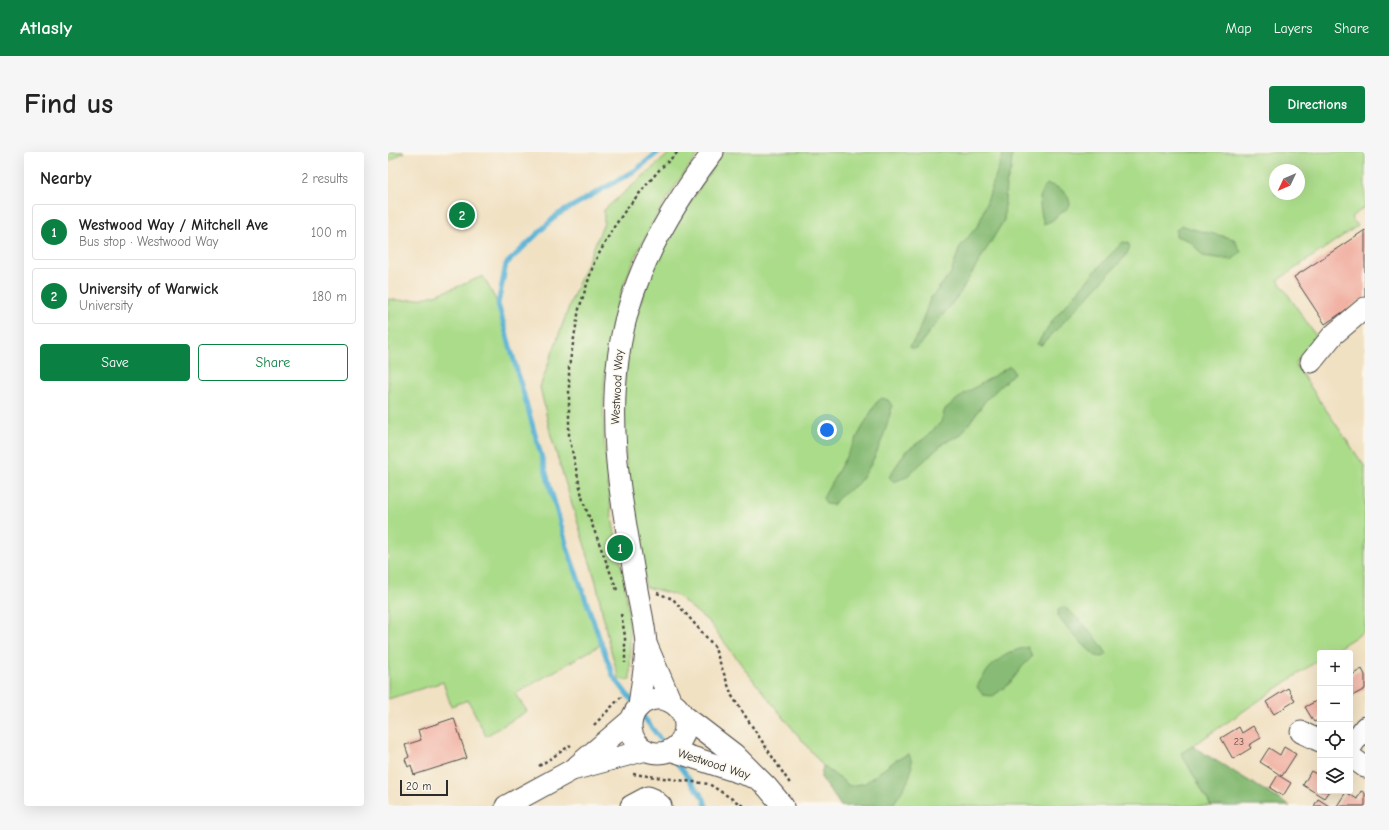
<!DOCTYPE html>
<html lang="en">
<head>
<meta charset="utf-8">
<style>
	:root { --surface:#fff; --page:#f6f6f6; --text:#222; --muted:#767676; --line:#e0e0e0; --accent:#0b8043 }
	body { margin:0; font-family:"Comic Neue",sans-serif; background:var(--page); color:var(--text) }
	.controls { position:absolute; right:12px; bottom:12px; display:grid; overflow:hidden; border-radius:4px; box-shadow:0 4px 16px #0002 }
	.controls button { width:36px; height:36px; display:grid; place-items:center; padding:0; border:0; border-bottom:1px solid var(--line); background:var(--surface); color:var(--text); font:20px sans-serif }
	.compass { position:absolute; left:881px; top:12px; width:36px; height:36px; border-radius:50%; background:var(--surface); box-shadow:0 4px 16px #0002; rotate:226deg }
	.scale { position:absolute; left:12px; bottom:10px; width:48px; box-sizing:border-box; padding-left:4px; border:2px solid #2b2b2b; border-top:0; font-size:11px; line-height:14px; white-space:nowrap; color:#2b2b2b; -webkit-text-stroke:3px #fbf7ec; paint-order:stroke }
	.you { position:absolute; left:439px; top:278px; width:14px; height:14px; margin:-10px; border:3px solid #fff; border-radius:50%; background:#1a73e8; box-shadow:0 0 0 6px #1a73e833 }
	.badge { display:grid; place-items:center; width:26px; height:26px; border-radius:50%; background:var(--accent); color:#fff; font-size:13px; font-weight:700 }
	.pin { position:absolute; translate:-50% -50%; border:2px solid #fff; box-shadow:0 1px 4px #0006 }
	.list { margin:0; padding:0; list-style:none }
	h2 { display:flex; justify-content:space-between; align-items:center; height:52px; margin:0; padding:0 16px; font-size:17px }
	h2 small { font-size:13px; font-weight:400; color:var(--muted) }
	.list li { display:grid; grid-template-columns:26px 1fr auto; gap:12px; align-items:center; box-sizing:border-box; height:56px; margin:0 8px 8px; padding:0 8px; border:1px solid var(--line); border-radius:4px }
	.list b { display:block; font-size:15px; white-space:nowrap }
	.list p { margin:0; font-size:13px; white-space:nowrap; color:var(--muted) }
	.list em { font-size:13px; font-style:normal; color:var(--muted) }
	.actions { display:flex; gap:8px; padding:12px 16px }
	.actions a { flex:1; padding:9px 0; border:1px solid var(--accent); border-radius:4px; text-align:center; font-size:14px; color:var(--accent) }
	.actions .main { background:var(--accent); color:#fff }
	.icon { flex:none; width:22px; height:22px; fill:none; stroke:currentColor; stroke-width:2; stroke-linecap:round; stroke-linejoin:round }
	.map { position:relative; flex:none; width:977px; height:654px; overflow:hidden; border-radius:4px }
	header { display:flex; align-items:center; gap:24px; box-sizing:border-box; height:56px; padding:0 20px; background:var(--accent); color:#fff }
	header strong { font-size:19px }
	nav { display:flex; gap:22px; margin-inline-start:auto; font-size:14px }
	.intro { display:flex; align-items:center; justify-content:space-between; box-sizing:border-box; height:96px; padding:0 24px }
	h1 { margin:0; font-size:28px }
	.button { padding:10px 18px; border-radius:4px; background:var(--accent); color:#fff; font-size:14px; font-weight:700 }
	main { display:flex; gap:24px; padding:0 24px }
	aside { flex:1; background:var(--surface); border-radius:4px; box-shadow:0 4px 16px #0002 }
	.map>svg:first-child { display:block }
	.green { fill:#abdc8a; stroke:#6b845a; fill-rule:evenodd }
	.forest { fill:#88bc76; stroke:#5a7450 }
	.lines { fill:none; stroke-linecap:round; stroke-linejoin:round }
	.stream { stroke:#58b2d5; stroke-width:5 }
	.building { fill:#f1b2a4 }
	.minor-casing { stroke:#494642; stroke-width:23 }
	.path { stroke:#494642; stroke-width:2.5; stroke-dasharray:3 3; stroke-linecap:butt }
	.minor { stroke:#fff; stroke-width:21 }
	.labels { text-anchor:middle; dominant-baseline:central; stroke-width:3; stroke-linejoin:round; paint-order:stroke }
	.number-label { font-size:10px; fill:#5c4d49 }
	.street-label { font-size:12px; fill:#2b2b2b; stroke:#fbf7ec }
</style>
</head>
<body>
<header>
<strong>Atlasly</strong>
<nav><a>Map</a><a>Layers</a><a>Share</a></nav>
</header>
<div class="intro"><h1>Find us</h1><a class="button">Directions</a></div>
<main>
<aside>
<h2>Nearby<small>2 results</small></h2>
<ul class="list">
<li><span class="badge">1</span><div><b>Westwood Way / Mitchell Ave</b><p>Bus stop · Westwood Way</p></div><em>100 m</em></li>
<li><span class="badge">2</span><div><b>University of Warwick</b><p>University</p></div><em>180 m</em></li>
</ul>
<div class="actions"><a class="main">Save</a><a>Share</a></div>
</aside>
<div class="map">
<svg width="977" height="654" viewBox="0 0 977 654">
	<rect width="100%" height="100%" fill="#fbf7ec"/>
	<filter id="ink" filterUnits="userSpaceOnUse"><feTurbulence type="fractalNoise" baseFrequency=".025" numOctaves="2"/><feDisplacementMap in="SourceGraphic" scale="8" xChannelSelector="R" yChannelSelector="G"/><feConvolveMatrix kernelMatrix="1 2 1 2 8 2 1 2 1" color-interpolation-filters="sRGB"/></filter>
	<filter id="wash" filterUnits="userSpaceOnUse"><feTurbulence type="fractalNoise" baseFrequency=".012" numOctaves="4" result="noise"/><feDisplacementMap in="SourceGraphic" scale="16" xChannelSelector="R" yChannelSelector="G"/><feGaussianBlur stdDeviation="0.9" result="paint"/><feColorMatrix in="noise" values="0 0 0 0 0 0 0 0 0 0 0 0 0 0 0 0 0 1.4 0 .05"/><feComposite in="paint" operator="in"/></filter>
	<g filter="url(#wash)">
		<rect width="100%" height="100%" fill="#f1e1c3"/>
		<!-- green -->
		<g class="green">
			<polygon points="0,0 16,0 0,10"/>
			<path d="M283,0h29c-35,45 -66,98 -83,153 -20,67 -14,146 -5,213 4,23 10,46 13,69 5,30 6,62 5,93l-11,-1 -11,-39 -12,-58 -45,-146 -11,-49 31,-86 33,-78v-13z"/>
			<path d="M335,0h642v55l-14,10 6,9 -79,54 38,56 -21,28 70,103v164l-35,22h-10v6l-138,94 29,53h-370l-20,-29 2,-11 -66,-81 -48,-63 -33,-27 -30,-8 -16,-79 -8,-98 7,-72 27,-82zM887,18h24v24h-24z"/>
			<path d="M95,124l15,28 70,246 34,94 -87,50 12,17 -41,25 -18,-36 -17,6 -8,-24 -55,17v-400c32,6 66,-11 95,-23z"/>
		</g>
		<!-- forest -->
		<g class="forest">
			<polygon points="616,0 624,1 623,18 618,32 616,68 572,141 535,188 529,196 524,197 522,194 529,184 542,147 563,121 572,95 591,72"/>
			<path d="M659,32c13,3 23,9 23,22l-19,15 -7,3c-4,-15 -8,-28 3,-40z"/>
			<path d="M793,73c18,7 36,9 53,14l7,13 -9,8 -29,-4 -13,-15 -14,-5v-6z"/>
			<polygon points="735,90 740,91 742,95 737,105 655,192 652,193 649,192 664,169 717,108"/>
			<polygon points="622,214 626,221 598,248 572,284 557,290 518,325 506,330 501,325 518,299 537,286 553,270 557,257 576,242"/>
			<path d="M494,246l6,2 4,6c-5,23 -19,63 -36,79 -10,8 -15,9 -23,20l-7,-1 -3,-6 53,-95z"/>
			<path d="M676,455c17,13 32,29 43,47l-2,2c-3,1 -5,1 -9,0 -6,-4 -35,-33 -38,-40 0,-1 0,-5 0,-6z"/>
			<path d="M640,495l4,10 -10,10 -12,16 -17,13 -10,-1 -6,-8c10,-21 28,-36 51,-40z"/>
			<polygon points="804,594 902,654 823,654 793,601"/>
			<path d="M521,602c9,19 -7,36 -17,52h-51l-20,-29 2,-11 27,20 15,-3 31,-23z"/>
		</g>
		<g class="lines">
			<!-- stream -->
			<g class="stream">
				<polyline points="245,550 225,524 180,398 110,152 118,112 169,63 248,18 270,0"/>
				<polyline points="252,560 278,595"/>
				<polyline points="286,607 316,647 318,654"/>
			</g>
		</g>
		<g id="blocks">
			<!-- building -->
			<g class="building">
				<polygon points="977,78 977,145 937,172 906,125"/>
				<polygon points="974,517 977,523 977,537 962,545 962,524"/>
				<polygon points="900,536 907,549 886,562 878,550"/>
				<polygon points="932,547 932,567 926,570 917,555"/>
				<polygon points="66,566 79,606 26,623 23,613 20,615 17,607 21,605 17,593 33,588 30,578"/>
				<polygon points="865,574 873,586 861,593 863,596 845,607 833,586 851,575 854,581"/>
				<polygon points="896,595 908,602 894,624 872,610 881,596 892,603"/>
				<polygon points="923,619 932,624 932,639 941,639 936,646 915,633"/>
				<polygon points="890,623 903,631 895,644 882,636"/>
				<polygon points="973,639 977,641 977,654 949,654 958,640 969,647"/>
				<polygon points="930,647 941,654 926,654"/>
			</g>
		</g>
	</g>
	<g filter="url(#ink)">
		<use href="#blocks" fill-opacity="0" stroke="#494642" stroke-width="1"/>
		<g class="lines">
			<!-- minor casing -->
			<g class="minor-casing">
				<g id="minor">
					<polyline points="923,210 945,183 977,156"/>
					<polyline points="259,494 283,550"/>
					<circle cx="270" cy="574" r="27"/>
					<path d="M251,555c2,-21 7,-42 7,-63 -1,-18 -6,-37 -9,-54 -6,-34 -12,-68 -17,-102 -19,-137 10,-227 93,-336"/>
					<polyline points="295,563 346,602 379,635 395,654"/>
					<polyline points="913,580 932,589"/>
					<polyline points="962,596 977,575"/>
					<polyline points="282,598 368,626"/>
					<polyline points="962,604 977,615"/>
					<polyline points="189,614 244,567"/>
					<polyline points="118,654 184,618 258,598"/>
					<polyline points="243,654 260,645 265,647 273,654"/>
				</g>
			</g>
			<!-- path -->
			<g class="path">
				<polyline points="229,438 195,349 181,284 181,215 191,157 206,111 224,78 239,56 272,17 290,0"/>
				<polyline points="269,441 285,447 326,494 344,544 403,633"/>
				<polyline points="233,462 237,484 237,511"/>
				<polyline points="206,573 233,545"/>
				<polyline points="151,614 183,593"/>
				<polyline points="245,622 321,632 355,654"/>
			</g>
			<!-- minor -->
			<use href="#minor" class="minor"/>
		</g>
	</g>
	<g class="labels">
		<!-- number labels -->
		<g class="number-label">
			<text x="851" y="590">23</text>
		</g>
		<!-- street labels -->
		<g class="street-label">
			<text transform="translate(229 235) rotate(-87)">Westwood Way</text>
			<text transform="translate(326 612) rotate(18)">Westwood Way</text>
		</g>
	</g>
</svg>
<div class="controls">
<button>+</button>
<button>−</button>
<button><svg class="icon" aria-label="locate" viewBox="0 0 24 24"><circle cx="12" cy="12" r="6"/><path d="M12 2v4M12 18v4M2 12h4M18 12h4"/></svg></button>
<button><svg class="icon" aria-label="layers" viewBox="0 0 24 24"><path d="M12 4l9 5-9 5-9-5zM3 14l9 5 9-5"/></svg></button>
</div>
<svg class="compass" viewBox="-18 -18 36 36"><path d="M0-13l5 13h-10z" fill="#e53935"/><path d="M0 13l5-13h-10z" fill="#767676"/></svg>
<div class="scale">20 m</div>
<div class="you"></div>
<div class="pin badge" style="left:232px;top:396px">1</div>
<div class="pin badge" style="left:74px;top:63px">2</div>
</div>
</main>
</body>
</html>
